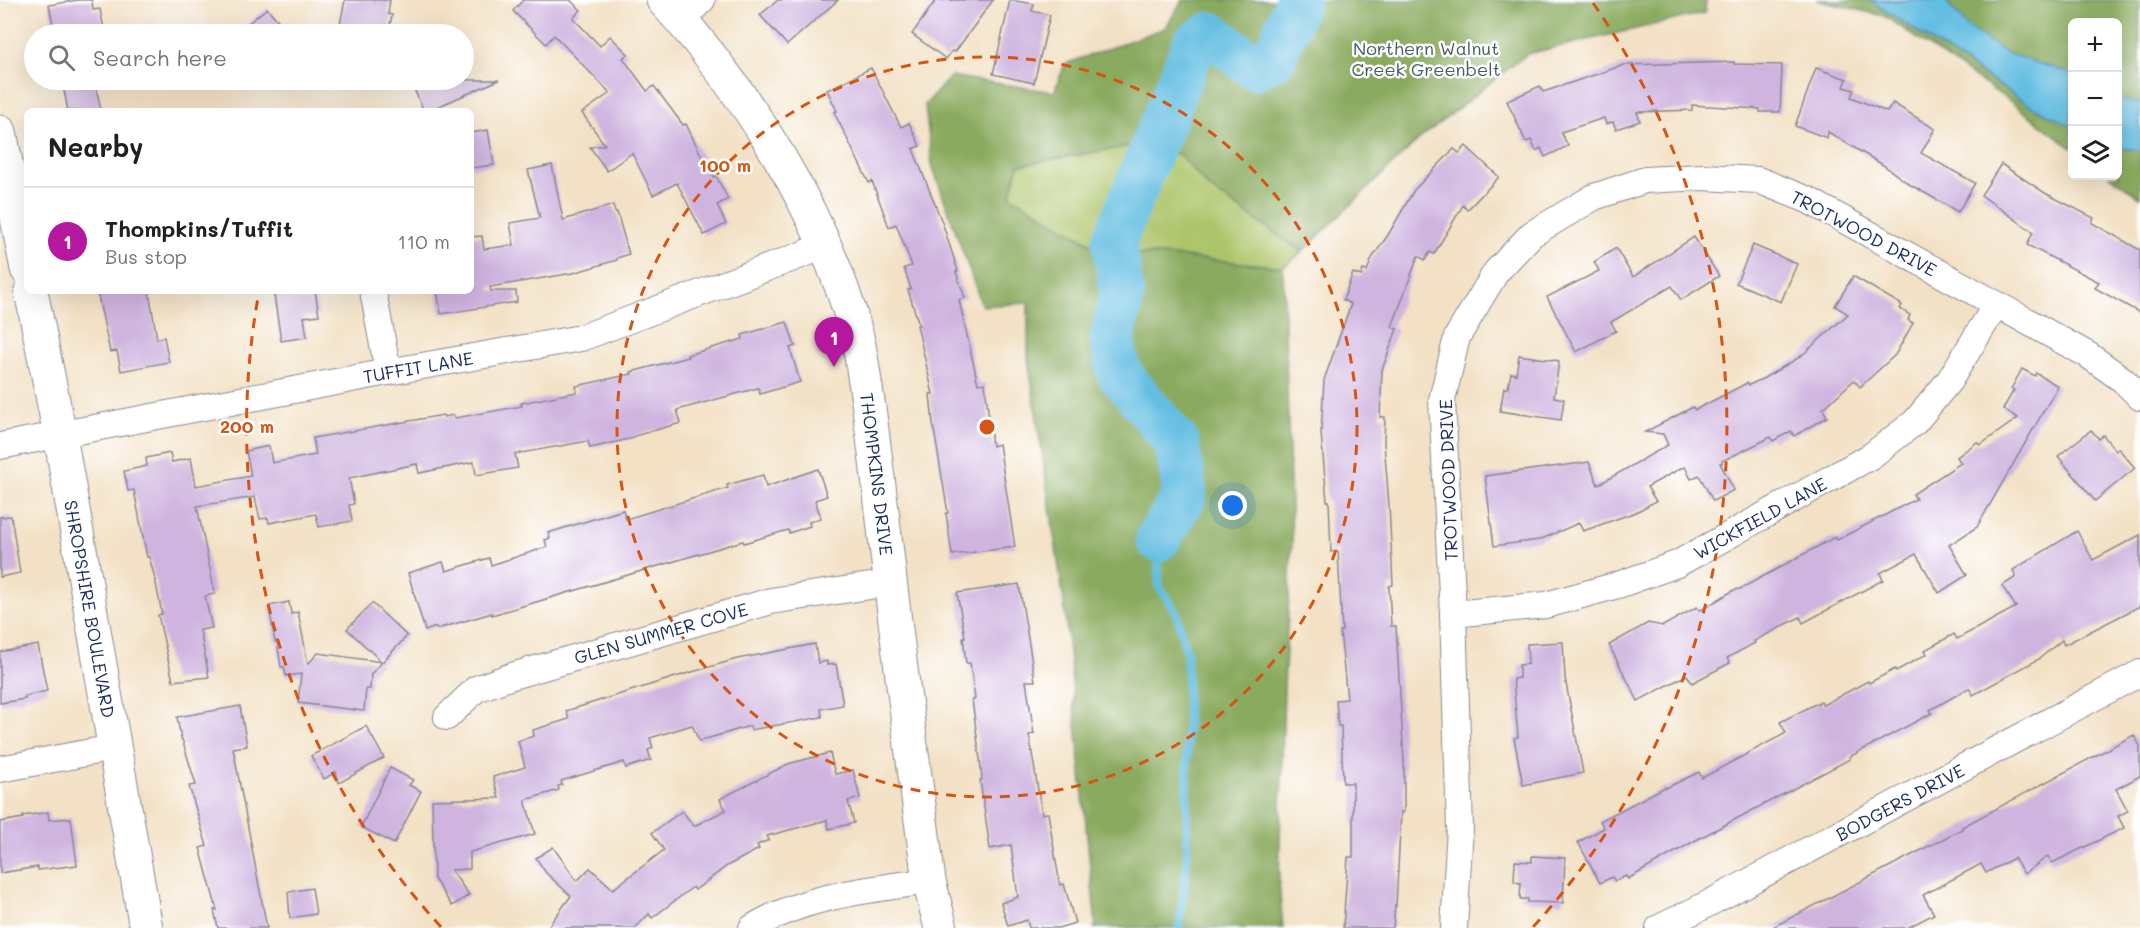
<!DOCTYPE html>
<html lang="en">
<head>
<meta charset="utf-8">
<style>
	:root { --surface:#fff; --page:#f6f6f6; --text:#202124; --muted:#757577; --line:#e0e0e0; --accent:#b5179e }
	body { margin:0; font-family:Mali,sans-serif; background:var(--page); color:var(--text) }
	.controls { position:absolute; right:18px; top:18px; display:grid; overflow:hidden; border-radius:9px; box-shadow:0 6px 24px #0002 }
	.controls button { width:54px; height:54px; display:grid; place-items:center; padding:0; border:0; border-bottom:2px solid var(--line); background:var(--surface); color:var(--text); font:30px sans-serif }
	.you { position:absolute; left:1233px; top:506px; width:21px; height:21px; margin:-15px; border:4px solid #fff; border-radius:50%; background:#1a73e8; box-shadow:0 0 0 9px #1a73e833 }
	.badge { display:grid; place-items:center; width:39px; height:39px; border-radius:50%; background:var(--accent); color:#fff; font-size:20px; font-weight:700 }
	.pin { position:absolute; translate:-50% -50px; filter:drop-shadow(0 2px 3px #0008) }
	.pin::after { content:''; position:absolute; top:32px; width:21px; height:18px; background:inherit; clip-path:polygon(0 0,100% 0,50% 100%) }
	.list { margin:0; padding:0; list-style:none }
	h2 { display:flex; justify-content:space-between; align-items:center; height:78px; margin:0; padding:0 24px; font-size:26px }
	h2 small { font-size:20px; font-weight:400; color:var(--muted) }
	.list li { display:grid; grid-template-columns:39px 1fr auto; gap:18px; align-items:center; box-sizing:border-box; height:108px; padding:0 24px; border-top:2px solid var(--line) }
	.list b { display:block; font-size:22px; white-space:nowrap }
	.list p { margin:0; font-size:20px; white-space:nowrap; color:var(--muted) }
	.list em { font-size:20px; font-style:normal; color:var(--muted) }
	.icon { flex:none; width:33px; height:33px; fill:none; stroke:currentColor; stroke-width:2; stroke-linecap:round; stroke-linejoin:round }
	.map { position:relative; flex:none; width:2140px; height:928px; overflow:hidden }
	.search { position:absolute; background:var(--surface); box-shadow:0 6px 24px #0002; left:24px; top:24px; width:450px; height:66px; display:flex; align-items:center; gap:15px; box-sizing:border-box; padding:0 21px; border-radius:33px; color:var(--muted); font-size:22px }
	.panel { position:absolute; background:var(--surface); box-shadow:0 6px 24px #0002; left:24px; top:108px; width:450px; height:186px; border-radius:9px }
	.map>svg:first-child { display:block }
	.green { fill:#adc56a; stroke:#647a64; stroke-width:1.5 }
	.forest { fill:#8aaa5e; stroke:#526c5e; stroke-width:1.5 }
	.water { fill:#64bee2; stroke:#4076a0; stroke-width:1.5 }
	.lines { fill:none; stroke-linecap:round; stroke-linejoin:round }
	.stream { stroke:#64bee2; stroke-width:8 }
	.river { stroke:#64bee2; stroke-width:45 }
	.building { fill:#cfb4df }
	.street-casing { stroke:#878892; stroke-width:28 }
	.secondary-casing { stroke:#878892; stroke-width:35 }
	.street { stroke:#fff; stroke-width:26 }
	.secondary { stroke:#fff; stroke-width:33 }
	.ring { fill:none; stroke:#d45514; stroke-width:3; stroke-dasharray:10 8 }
	.labels { text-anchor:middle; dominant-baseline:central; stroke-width:5; stroke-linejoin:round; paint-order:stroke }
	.park-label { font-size:18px; fill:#475c62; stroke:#fff }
	.street-label { font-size:18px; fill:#1b2f5e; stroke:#fff }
	.centre { fill:#d45514; stroke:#fff; stroke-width:3 }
	.ring-label { font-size:18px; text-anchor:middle; font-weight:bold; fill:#d45514; stroke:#fff; stroke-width:5; stroke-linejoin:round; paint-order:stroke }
</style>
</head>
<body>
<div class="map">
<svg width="2140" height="928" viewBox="0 0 2140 928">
	<rect width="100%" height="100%" fill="#fff"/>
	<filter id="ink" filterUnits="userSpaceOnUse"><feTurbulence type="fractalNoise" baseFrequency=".0167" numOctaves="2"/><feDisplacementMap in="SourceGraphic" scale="12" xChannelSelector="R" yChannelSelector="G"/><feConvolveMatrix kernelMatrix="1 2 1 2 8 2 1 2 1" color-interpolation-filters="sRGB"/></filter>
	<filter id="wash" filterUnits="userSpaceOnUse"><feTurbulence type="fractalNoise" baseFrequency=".008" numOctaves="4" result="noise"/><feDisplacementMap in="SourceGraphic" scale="24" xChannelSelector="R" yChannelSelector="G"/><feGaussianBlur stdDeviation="1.35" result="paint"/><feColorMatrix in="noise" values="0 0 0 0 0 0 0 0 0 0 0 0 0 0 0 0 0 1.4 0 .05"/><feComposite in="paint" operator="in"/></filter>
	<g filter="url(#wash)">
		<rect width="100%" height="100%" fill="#f3e1c5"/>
		<!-- green -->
		<polygon class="green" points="1131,146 1179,154 1208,187 1302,252 1283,267 1162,255 1104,252 1010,196 1019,165"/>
		<!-- forest -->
		<g class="forest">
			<polygon points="1183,0 1706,0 1705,13 1527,54 1417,141 1302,252 1208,187 1179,154 1131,146 1019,165 1010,196 1105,252 1162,255 1283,267 1292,541 1284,687 1279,882 1283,928 1093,928 1096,927 1064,602 1028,359 1028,303 982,306 932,165 925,105 951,76 1054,92 1065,64 1165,28"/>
			<polygon points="1816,0 2140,0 2140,197 2110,176 2118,176 2118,22 2072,22 2072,148 2011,102 1884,16"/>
		</g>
		<!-- water -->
		<g class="water">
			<polygon points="1869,0 1945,0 1968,27 2006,53 2072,74 2072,126 2029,105"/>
			<polygon points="2118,100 2140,103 2140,150 2118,148"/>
		</g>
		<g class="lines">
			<!-- stream -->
			<polyline class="stream" points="1158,539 1159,586 1176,612 1187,655 1187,862 1179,928"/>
			<!-- river -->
			<polyline class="river" points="1158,539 1185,495 1177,443 1119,373 1112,340 1122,294 1114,241 1194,45 1211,34 1255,67 1274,57 1298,0"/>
		</g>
		<g id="blocks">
			<!-- building -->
			<g class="building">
				<polygon points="78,0 92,0 93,10 100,9 105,34 55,34 49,5"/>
				<polygon points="345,0 390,0 388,14 392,15 388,34 338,34"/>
				<polygon points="523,0 570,0 581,10 573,18 600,46 610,36 628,54 623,58 647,91 654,86 683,125 686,124 704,161 706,160 714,177 716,176 728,199 717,205 726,224 704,235 677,183 653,195 632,153 607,171 590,147 605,145 582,113 610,93 554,35 546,44 513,11"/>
				<polygon points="778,0 838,0 787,45 760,15"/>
				<polygon points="936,0 993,0 955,52 952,51 946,59 912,34"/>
				<polygon points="1010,0 1034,4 1032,11 1050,15 1034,83 993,74"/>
				<polygon points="267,8 290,34 235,34"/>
				<polygon points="1734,62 1734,64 1782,65 1780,112 1760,112 1760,109 1692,105 1692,110 1637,112 1640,121 1616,129 1613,122 1606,124 1604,118 1561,132 1568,146 1545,157 1541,148 1536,151 1531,140 1526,142 1507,101 1540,86 1543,92 1624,65"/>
				<polygon points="871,68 901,127 909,123 920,146 913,149 942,222 958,271 956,272 965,298 959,300 978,384 985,383 992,446 999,444 1015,547 952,555 946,513 948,513 933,424 930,394 933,394 917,325 919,325 908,290 911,289 904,268 912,266 896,224 889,227 872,181 869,183 834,112 837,111 827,90"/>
				<polygon points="1816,68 1847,79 1844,87 1854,90 1851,97 1887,112 1893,103 1935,129 1921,153 1975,183 1958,212 1909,184 1883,165 1828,132 1827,138 1795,126"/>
				<polygon points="62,80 95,80 101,111 68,111"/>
				<polygon points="420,80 499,80 428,111 424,111 414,89 422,85"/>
				<polygon points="488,130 494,165 471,168 471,133"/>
				<polygon points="1466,146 1499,177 1467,210 1463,205 1434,254 1430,252 1425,260 1418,256 1392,327 1397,329 1382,370 1380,417 1385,417 1384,442 1389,505 1393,585 1389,586 1391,626 1396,626 1404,762 1404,812 1401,812 1396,906 1395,905 1393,928 1343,928 1348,857 1353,857 1353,783 1343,783 1341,726 1338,726 1336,700 1347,699 1340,631 1342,631 1338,551 1331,552 1329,501 1327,501 1321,433 1324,380 1351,304 1343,300 1353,273 1361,276 1363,270 1367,271 1372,258 1388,235 1414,190 1454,149 1459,153"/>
				<polygon points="2001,164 2045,193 2094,218 2092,223 2140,250 2140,313 2095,288 2099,282 2027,245 2033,232 1981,195"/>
				<polygon points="552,165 563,220 613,205 615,212 617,212 629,254 617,258 617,260 573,273 490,287 491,291 516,291 517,302 441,314 437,291 471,291 471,237 482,236 484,249 514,245 510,223 540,218 528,170"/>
				<polygon points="1694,237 1719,276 1681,300 1672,286 1611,322 1616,331 1576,352 1547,297 1599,271 1594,262 1616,248 1633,277"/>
				<polygon points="1753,245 1797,264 1781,302 1736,283"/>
				<polygon points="1853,276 1902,305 1900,309 1910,315 1908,320 1913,323 1895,355 1860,387 1854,380 1823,409 1827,417 1794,436 1791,431 1773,441 1771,437 1722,461 1722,463 1720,463 1734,490 1713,501 1699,475 1691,479 1685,467 1681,468 1647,487 1656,501 1636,512 1583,531 1579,523 1539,540 1494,546 1485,476 1589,462 1598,485 1668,445 1663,434 1645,432 1693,407 1695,410 1747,383 1749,385 1764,378 1800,357 1848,314 1835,306"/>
				<polygon points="97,291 149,291 157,339 164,337 169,362 121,371 117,351 110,352"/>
				<polygon points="297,291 315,291 319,315 304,317 307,337 281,341 274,295"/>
				<polygon points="787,322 795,346 790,348 800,382 760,394 758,388 677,410 681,423 634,436 634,438 590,448 588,441 515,454 518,468 476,475 474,462 419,473 417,464 349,478 354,504 349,505 352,521 319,527 316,514 269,523 268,518 260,519 255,497 197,506 215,594 205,596 212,628 200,630 209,677 173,681 158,615 162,614 155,579 149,557 147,557 134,490 128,491 124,471 147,466 146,458 170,453 172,462 191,458 196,486 251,476 246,451 269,446 272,463 316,455 313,438 443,415 444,417 454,415 455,418 522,406 521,403 577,392 576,386 632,374 631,372 688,357 687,355 743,339 742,335"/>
				<polygon points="1519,355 1559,361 1554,397 1564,399 1561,420 1500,411 1504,388 1508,388 1511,373 1516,374"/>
				<polygon points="2022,369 2035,376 2036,373 2058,386 1977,527 1949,545 1967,575 1939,593 1916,554 1880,573 1883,580 1803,623 1800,617 1754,641 1755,643 1727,658 1730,663 1692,683 1687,675 1638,701 1609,645 1648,623 1663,626 1697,607 1699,610 1703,609 1734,590 1740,589 1835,537 1837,540 1916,499 1913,494 1961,463 1957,457 1977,442 1980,445 2018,418 2003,409 2014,390 2011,389"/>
				<polygon points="2091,430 2099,439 2103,435 2116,451 2118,448 2135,468 2095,501 2058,456"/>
				<polygon points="818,469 827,496 815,500 821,518 809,522 810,526 789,533 788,530 744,543 743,541 492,615 492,613 437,629 436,627 425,631 408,573 443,562 446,571 489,558 491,565 547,547 545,540 550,538 548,533 623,510 626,519 728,488 727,485 763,475 766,487"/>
				<polygon points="11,516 20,573 0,577 0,517"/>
				<polygon points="2077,531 2093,560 2140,535 2140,606 2064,645 2062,640 2039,659 1973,695 1969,688 1930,710 1932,713 1849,757 1850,759 1696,840 1628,879 1626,876 1615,881 1612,877 1600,883 1578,842 1604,828 1600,821 1665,787 1666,788 1699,772 1702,778 1786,733 1780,722 1821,701 1823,705 1868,681 1869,683 1895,669 1896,671 1927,654 1925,650 1954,634 1957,639 2016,607 2002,586 2016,577 2013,570"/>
				<polygon points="1019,584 1035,681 1026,681 1034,734 1029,735 1042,814 1048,813 1060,885 1064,884 1075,923 1058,928 1029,928 1027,920 1008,926 1001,903 1018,897 1011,845 990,849 980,780 982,780 980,759 972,700 975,699 970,663 966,663 963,637 965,637 957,593"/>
				<polygon points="289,602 291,614 298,612 308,664 318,653 382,662 347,629 372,603 407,636 371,674 370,689 366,689 364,711 298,703 301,674 286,676 284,667 281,667 277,641 275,642 269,606"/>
				<polygon points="1563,642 1565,678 1583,773 1523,785 1514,738 1518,737 1513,679 1519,678 1519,665 1528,664 1527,644"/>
				<polygon points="815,644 818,663 827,661 827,665 836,664 843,705 821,709 822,717 751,730 750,726 699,741 692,725 650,738 653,748 648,750 651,760 626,768 624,762 561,781 562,785 558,786 559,790 525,800 535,834 470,852 470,869 451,870 469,895 452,906 434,879 432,800 499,798 493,777 525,767 518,741 534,736 533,730 569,719 566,711 682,675 737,659"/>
				<polygon points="38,645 47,691 25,696 25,699 0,703 0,652"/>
				<polygon points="240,706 247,746 233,748 267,928 218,928 214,910 217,910 200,848 207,846 189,786 196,785 182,739 181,739 177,717"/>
				<polygon points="366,726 384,758 339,783 336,772 324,779 311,756"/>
				<polygon points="2134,735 2140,746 2140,776 2116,789 2128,811 2118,816 2124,828 2052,863 2048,856 2024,874 2014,858 1986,873 1981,864 1923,895 1934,914 1907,928 1771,928 1962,829 1962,827"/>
				<polygon points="830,753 835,774 853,770 860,798 848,801 854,823 829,829 827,820 767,836 769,840 757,845 759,849 727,866 695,890 693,887 652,918 649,914 635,928 547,928 571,896 546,873 536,858 553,847 577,881 590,868 613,889 664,850 652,833 682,811 694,826 726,810 720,799 788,764"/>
				<polygon points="390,768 413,780 409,785 421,791 394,844 361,827"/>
				<polygon points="48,812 49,820 71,818 77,865 38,870 38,867 0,873 0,822 23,818 23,816"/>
				<polygon points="1532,856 1565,858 1563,903 1528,902 1528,899 1520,899 1521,883 1514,882 1515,861 1532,862"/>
				<polygon points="312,888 316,914 290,918 288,892"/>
			</g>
		</g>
	</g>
	<g filter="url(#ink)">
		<use href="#blocks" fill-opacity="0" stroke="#878892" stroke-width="1.5"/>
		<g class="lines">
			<!-- street casing -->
			<g class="street-casing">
				<g id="street">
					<polyline points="681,20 702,0"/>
					<polyline points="373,291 388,372"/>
					<polyline points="0,446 388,372 581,338 825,246"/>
					<polyline points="1453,614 1546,605 1618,585 1677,564 1871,456 1915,422 1949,381 1996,305"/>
					<polyline points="447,717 476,689 512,676 771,601 890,583"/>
					<polyline points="0,769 113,748"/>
					<path d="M752,928c53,-33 116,-38 177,-47"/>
					<polyline points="1454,928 1460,828 1453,614 1442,400 1457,337 1496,272 1532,234 1594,197 1645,180 1703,177 1758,180 1808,200 2088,355 2123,380 2140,397"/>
					<polyline points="1659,928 1700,908 2140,673"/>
				</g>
			</g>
			<!-- secondary casing -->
			<g class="secondary-casing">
				<g id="secondary">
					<path d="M663,0c84,92 160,212 193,333 5,17 7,37 10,55 9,58 15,116 22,174 12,106 27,212 41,319l12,47"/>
					<polyline points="0,132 27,269"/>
					<polyline points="31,291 60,435 146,928"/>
				</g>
			</g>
			<!-- street -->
			<use href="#street" class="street"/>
			<!-- secondary -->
			<use href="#secondary" class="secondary"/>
		</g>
	</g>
	<!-- distance rings -->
	<g class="ring">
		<circle cx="987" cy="427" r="370"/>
		<path d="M441 927A740 740 0 0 1 259 292M1593 3A740 740 0 0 1 1533 927"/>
	</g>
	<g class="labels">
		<!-- park labels -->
		<g class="park-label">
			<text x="1426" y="48">Northern Walnut<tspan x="1426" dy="21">Creek Greenbelt</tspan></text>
		</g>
		<!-- street labels -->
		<g class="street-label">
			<text transform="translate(1864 233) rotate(28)">TROTWOOD DRIVE</text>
			<text transform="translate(418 367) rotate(-10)">TUFFIT LANE</text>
			<text transform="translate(877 474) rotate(83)">THOMPKINS DRIVE</text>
			<text transform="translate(1448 480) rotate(-92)">TROTWOOD DRIVE</text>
			<text transform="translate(1760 518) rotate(-29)">WICKFIELD LANE</text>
			<text transform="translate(90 609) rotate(80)">SHROPSHIRE BOULEVARD</text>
			<text transform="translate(661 633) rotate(-16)">GLEN SUMMER COVE</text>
			<text transform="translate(1900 802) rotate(-28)">BODGERS DRIVE</text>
		</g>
	</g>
	<circle cx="987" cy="427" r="9" class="centre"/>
	<g class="ring-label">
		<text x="725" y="172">100 m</text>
		<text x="247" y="433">200 m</text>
	</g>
</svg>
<div class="controls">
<button>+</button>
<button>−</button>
<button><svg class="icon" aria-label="layers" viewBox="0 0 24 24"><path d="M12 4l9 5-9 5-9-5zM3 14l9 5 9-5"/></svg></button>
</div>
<div class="you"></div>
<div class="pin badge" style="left:834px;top:367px">1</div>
<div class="search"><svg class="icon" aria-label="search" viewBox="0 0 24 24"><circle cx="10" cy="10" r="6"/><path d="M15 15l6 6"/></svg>Search here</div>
<section class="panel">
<h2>Nearby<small></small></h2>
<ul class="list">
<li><span class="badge">1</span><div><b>Thompkins/Tuffit</b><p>Bus stop</p></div><em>110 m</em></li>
</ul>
</section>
</div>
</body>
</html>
